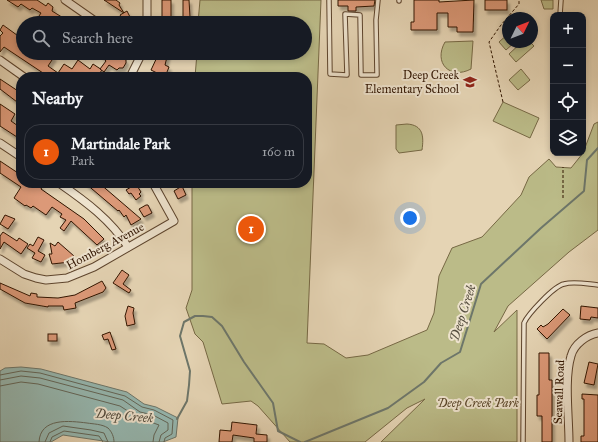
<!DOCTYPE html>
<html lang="en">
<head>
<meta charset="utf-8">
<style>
	:root { --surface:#171b24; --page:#242831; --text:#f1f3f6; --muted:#9ea1a6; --line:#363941; --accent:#ea580c }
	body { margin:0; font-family:"IM FELL Great Primer",serif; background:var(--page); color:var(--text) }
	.controls { position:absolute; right:12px; top:12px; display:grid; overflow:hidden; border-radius:8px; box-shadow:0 2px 6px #0003 }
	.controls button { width:36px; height:36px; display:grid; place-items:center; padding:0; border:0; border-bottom:1px solid var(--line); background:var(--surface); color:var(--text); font:20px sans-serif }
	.compass { position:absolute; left:502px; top:12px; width:36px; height:36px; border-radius:50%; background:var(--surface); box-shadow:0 2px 6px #0003; rotate:47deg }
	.you { position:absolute; left:410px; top:218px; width:14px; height:14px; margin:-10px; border:3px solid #fff; border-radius:50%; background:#1a73e8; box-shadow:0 0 0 6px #1a73e833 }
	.badge { display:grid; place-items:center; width:26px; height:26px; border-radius:50%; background:var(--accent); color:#fff; font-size:13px; font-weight:700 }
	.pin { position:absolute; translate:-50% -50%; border:2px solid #fff; box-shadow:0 1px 4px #0006 }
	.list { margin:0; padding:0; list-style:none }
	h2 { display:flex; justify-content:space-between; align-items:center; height:52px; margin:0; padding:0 16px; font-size:17px }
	h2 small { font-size:13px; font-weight:400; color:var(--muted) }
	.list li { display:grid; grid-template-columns:26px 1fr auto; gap:12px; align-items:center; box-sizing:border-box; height:56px; margin:0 8px 8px; padding:0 8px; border:1px solid var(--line); border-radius:16px }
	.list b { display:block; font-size:15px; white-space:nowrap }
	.list p { margin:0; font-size:13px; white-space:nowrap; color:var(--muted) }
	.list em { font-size:13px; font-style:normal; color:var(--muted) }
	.icon { flex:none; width:22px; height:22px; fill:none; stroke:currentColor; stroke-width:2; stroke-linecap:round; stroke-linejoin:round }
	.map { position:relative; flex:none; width:598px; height:442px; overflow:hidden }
	.search { position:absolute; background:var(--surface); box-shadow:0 2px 6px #0003; left:16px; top:16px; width:296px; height:44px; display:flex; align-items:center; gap:10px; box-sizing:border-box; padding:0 14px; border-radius:22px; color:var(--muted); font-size:15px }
	.panel { position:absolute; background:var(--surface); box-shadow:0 2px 6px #0003; left:16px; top:72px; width:296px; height:116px; border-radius:16px }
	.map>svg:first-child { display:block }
	.green { fill:#bb8; stroke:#766844 }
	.water { fill:#96b8b1; stroke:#6d766a }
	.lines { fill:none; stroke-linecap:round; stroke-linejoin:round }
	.shore { stroke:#636658; stroke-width:1 }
	.stream { stroke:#6d766a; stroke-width:2 }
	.building { fill:#dc9978; stroke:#301400; filter:url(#shadow) }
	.lane-casing { stroke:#5d442d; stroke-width:5.5 }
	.street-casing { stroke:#5d442d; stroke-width:9 }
	.path { stroke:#301400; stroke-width:1; stroke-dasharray:3 2; stroke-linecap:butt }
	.lane { stroke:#eee3ce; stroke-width:3.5 }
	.street { stroke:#eee3ce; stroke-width:7 }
	.labels { text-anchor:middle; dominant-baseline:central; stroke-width:4; stroke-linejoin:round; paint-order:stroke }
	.poi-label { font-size:12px; fill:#301400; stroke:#eee3ce; text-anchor:end }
	.street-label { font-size:12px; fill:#301400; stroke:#eee3ce }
	.park-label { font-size:12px; font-style:italic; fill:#5a4629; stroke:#eee3ce }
	.water-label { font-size:13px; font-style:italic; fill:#544d3e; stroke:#eee3ce }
</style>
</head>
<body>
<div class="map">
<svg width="598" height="442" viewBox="0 0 598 442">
	<defs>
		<filter id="shadow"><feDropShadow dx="2.5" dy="4" stdDeviation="1" flood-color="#0004"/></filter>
	</defs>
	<rect width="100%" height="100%" fill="#e5d4b4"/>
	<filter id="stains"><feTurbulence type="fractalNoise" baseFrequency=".005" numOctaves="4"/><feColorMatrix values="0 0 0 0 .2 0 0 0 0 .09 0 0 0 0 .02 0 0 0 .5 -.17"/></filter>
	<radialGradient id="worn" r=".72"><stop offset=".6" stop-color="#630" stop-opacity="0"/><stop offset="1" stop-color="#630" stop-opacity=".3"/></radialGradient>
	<!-- green -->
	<g class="green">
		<polygon points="200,0 321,0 307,343 324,344 346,358 368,355 427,330 434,313 439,276 452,248 482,237 521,195 529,177 549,159 556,167 571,168 583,153 594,124 598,122 598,230 569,252 508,306 494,332 517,310 517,442 381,442 425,399 407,408 365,442 290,442 258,406 251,401 222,404 203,342 195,334 186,308 192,290 192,183 307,183 307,77 195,77 197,53 305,53 305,23 198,23"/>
		<polygon points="541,0 553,0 553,9 544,9"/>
		<polygon points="508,34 508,42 515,42 506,50 499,42"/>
		<path d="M473,41l-2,28c-21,11 -38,-6 -26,-27z"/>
		<polygon points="522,42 530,42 534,46 516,62 509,54"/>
		<polygon points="521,69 530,80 518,90 509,80"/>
		<polygon points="503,102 539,118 530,138 493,121"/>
		<path d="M407,124c16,1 17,12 15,26l-23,3 -3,-4v-24z"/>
	</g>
	<!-- water -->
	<polygon class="water" points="21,367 41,369 127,392 144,404 156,407 178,418 176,437 163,442 110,442 63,435 51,442 0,442 0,371 5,368"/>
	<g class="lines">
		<!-- shore -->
		<g class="shore">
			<polyline points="0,375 21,371 40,373 125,396 142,407 154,410 173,420 172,434 165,438 164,442"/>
			<polyline points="0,380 21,376 40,378 123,400 140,412 153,415 168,423 168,430 161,435 159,442"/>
			<polyline points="0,386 21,382 38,384 120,406 137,417 159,425 154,435 153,442"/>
			<path d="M39,442c1,-25 31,-21 48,-19 6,1 15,1 21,5 4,4 6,9 6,14"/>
			<polyline points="45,442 49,433 63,426 91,430 104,433 108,442"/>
			<polyline points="50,442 52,437 64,431 99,436 103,442"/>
		</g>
		<!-- stream -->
		<g class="stream">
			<polyline points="177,419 187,401 189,385 190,371 180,336 184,322 195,316 203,316 212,317 222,326 244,362 273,403 278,431 300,442"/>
			<polyline points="305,442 388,408 424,382 441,363 460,352 481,284 541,228 584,191 587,160 598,148"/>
		</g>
	</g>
	<!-- building -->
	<g class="building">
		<polygon points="7,0 37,0 46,6 48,3 53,7 52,11 65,19 62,23 50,23 39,16 41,13 32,8 30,10 21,4 18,7"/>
		<polygon points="104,0 116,0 120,3 119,5 124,13"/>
		<rect x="162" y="0" width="9" height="23"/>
		<polygon points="183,0 189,0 190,17 183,17"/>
		<polygon points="338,0 375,0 374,6 356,7 356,11 348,11 348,6 338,6"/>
		<polygon points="414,0 439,0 439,2 474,0 473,32 457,32 457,27 448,27 448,13 437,13 437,30 411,30 411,22 414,22"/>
		<rect x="485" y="0" width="22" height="10"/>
		<polygon points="127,11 131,19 125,23 120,15"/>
		<polygon points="3,25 21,38 18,42 23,47 23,53 49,53 54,57 48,66 58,73 64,64 72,69 78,60 90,69 93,64 102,70 97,77 88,77 85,75 81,77 45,77 42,75 43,73 4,47 0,52 0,36 3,33 0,30"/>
		<polygon points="99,53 114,53 126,60 126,63 123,68 119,68 117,70 109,65 104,72 100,69 106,61"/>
		<polygon points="159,53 168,53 165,65 169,67 165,77 151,70"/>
		<polygon points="0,79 21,93 21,105 0,89"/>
		<polygon points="0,104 15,114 11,121 21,128 21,138 18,136 17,137 0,126"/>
		<polygon points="0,161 21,175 21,183 36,183 42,187 41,189 84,219 104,239 97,245 71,221 64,231 60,228 66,220 60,217 62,214 52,207 46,215 33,206 31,208 26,205 25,206 14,198 21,187 0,173"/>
		<polygon points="85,183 99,183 141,219 131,225 126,215 124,217 119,210 118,211"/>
		<polygon points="136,184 141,192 139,194 141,196 136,200 131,193 129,194 126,190"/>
		<polygon points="182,186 186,195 178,199 174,191"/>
		<polygon points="146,205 148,205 152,213 144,217 139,209"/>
		<polygon points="5,215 15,219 8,229 0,224"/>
		<polygon points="3,232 17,241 19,238 28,244 21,254 4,242 0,249 0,236"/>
		<polygon points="38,237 44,240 38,251 45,255 41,262 32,258 35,253 27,248 30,244 33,246"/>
		<polygon points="58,242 74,256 70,262 52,264 49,254 52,254 50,243 55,246"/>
		<polygon points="122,270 129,275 123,284 131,290 129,293 113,283"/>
		<polygon points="102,281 106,288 103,292 75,303 76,308 64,310 63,306 48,306 48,307 25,303 0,289 0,283 30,296 31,293 37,294 37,297 58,298 75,295"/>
		<polygon points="128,306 134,308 133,313 135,324 127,326 125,316"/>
		<polygon points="581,306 598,308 598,318 591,317 590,320 580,319"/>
		<polygon points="563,309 570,315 547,339 537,329 541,325 543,327 548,324"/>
		<polygon points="110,332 116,349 112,350 108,339 104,340 102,335"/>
		<rect x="48" y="334" width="9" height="7"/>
		<polygon points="539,353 549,353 549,380 552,380 552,442 542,442 542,416 537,416 537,395 539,395"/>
		<polygon points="589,362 598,364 594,385 584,383"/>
		<polygon points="582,394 598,395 598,442 581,442 581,436 584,436 584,399 582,399"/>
		<polygon points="232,422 257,425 256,434 267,435 267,442 254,442 254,438 233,435 232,442 219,442 220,430 231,431"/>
	</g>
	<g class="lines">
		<!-- lane casing -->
		<g class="lane-casing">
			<g id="lane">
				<polyline points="329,0 330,74 347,75 345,14 360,15 361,75 377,75 376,20 378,0"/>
				<polyline points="399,1 399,0"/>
				<polyline points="560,15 561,0"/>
				<path d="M523,442l1,-119c4,-9 30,-37 40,-39 10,-3 23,0 34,1"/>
			</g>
		</g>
		<!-- street casing -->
		<g class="street-casing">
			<g id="street">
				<polyline points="65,0 98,23"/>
				<polyline points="147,23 147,0"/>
				<polyline points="0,60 24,77"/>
				<polyline points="130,77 142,53"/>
				<polyline points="0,143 21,157"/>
				<path d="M59,183c26,18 52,37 69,64"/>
				<polyline points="0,259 24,274 36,278 46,280 67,278 94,267 174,221 153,183"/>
				<path d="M569,442c0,-25 -5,-63 2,-86 3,-12 16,-21 27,-23"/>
			</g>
		</g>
		<!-- path -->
		<g class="path">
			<polyline points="503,102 489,42 501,25 519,4 519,0"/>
			<polyline points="563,198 563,167"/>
		</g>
		<!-- lane -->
		<use href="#lane" class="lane"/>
		<!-- street -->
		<use href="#street" class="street"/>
	</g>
	<!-- icons -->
	<defs>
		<g id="school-bare" transform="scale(1.08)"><path d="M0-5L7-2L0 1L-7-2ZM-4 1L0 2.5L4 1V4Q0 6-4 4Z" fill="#8f2418" stroke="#eee3ce" stroke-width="2.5" paint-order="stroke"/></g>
	</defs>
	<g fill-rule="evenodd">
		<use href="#school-bare" x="470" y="82"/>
	</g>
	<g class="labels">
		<!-- poi labels -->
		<g class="poi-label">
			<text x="459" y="75">Deep Creek<tspan x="459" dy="14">Elementary School</tspan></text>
		</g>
		<!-- street labels -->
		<g class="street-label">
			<text transform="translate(105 246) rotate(-28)">Homberg Avenue</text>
			<text transform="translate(559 392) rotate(-88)">Seawall Road</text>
		</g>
		<!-- park labels -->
		<g class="park-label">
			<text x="478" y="403">Deep Creek Park</text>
		</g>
		<!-- water labels -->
		<g class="water-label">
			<text transform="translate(463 313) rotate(-72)">Deep Creek</text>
			<text transform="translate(124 416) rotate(5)">Deep Creek</text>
		</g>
	</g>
	<rect width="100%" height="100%" filter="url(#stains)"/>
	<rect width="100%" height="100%" fill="url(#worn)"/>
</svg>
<div class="controls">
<button>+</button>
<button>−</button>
<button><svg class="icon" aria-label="locate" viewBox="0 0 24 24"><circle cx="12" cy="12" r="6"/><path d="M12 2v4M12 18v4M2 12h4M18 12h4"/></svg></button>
<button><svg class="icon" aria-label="layers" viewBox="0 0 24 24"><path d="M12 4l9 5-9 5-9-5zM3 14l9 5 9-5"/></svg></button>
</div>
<svg class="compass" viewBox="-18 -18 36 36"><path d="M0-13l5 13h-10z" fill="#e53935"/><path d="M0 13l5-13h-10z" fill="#9ea1a6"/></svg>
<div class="you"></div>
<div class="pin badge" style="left:251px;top:229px">1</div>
<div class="search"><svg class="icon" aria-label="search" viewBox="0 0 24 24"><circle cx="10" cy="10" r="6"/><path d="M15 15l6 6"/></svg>Search here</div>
<section class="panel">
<h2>Nearby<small></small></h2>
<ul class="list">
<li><span class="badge">1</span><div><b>Martindale Park</b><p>Park</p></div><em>160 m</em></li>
</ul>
</section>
</div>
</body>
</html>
